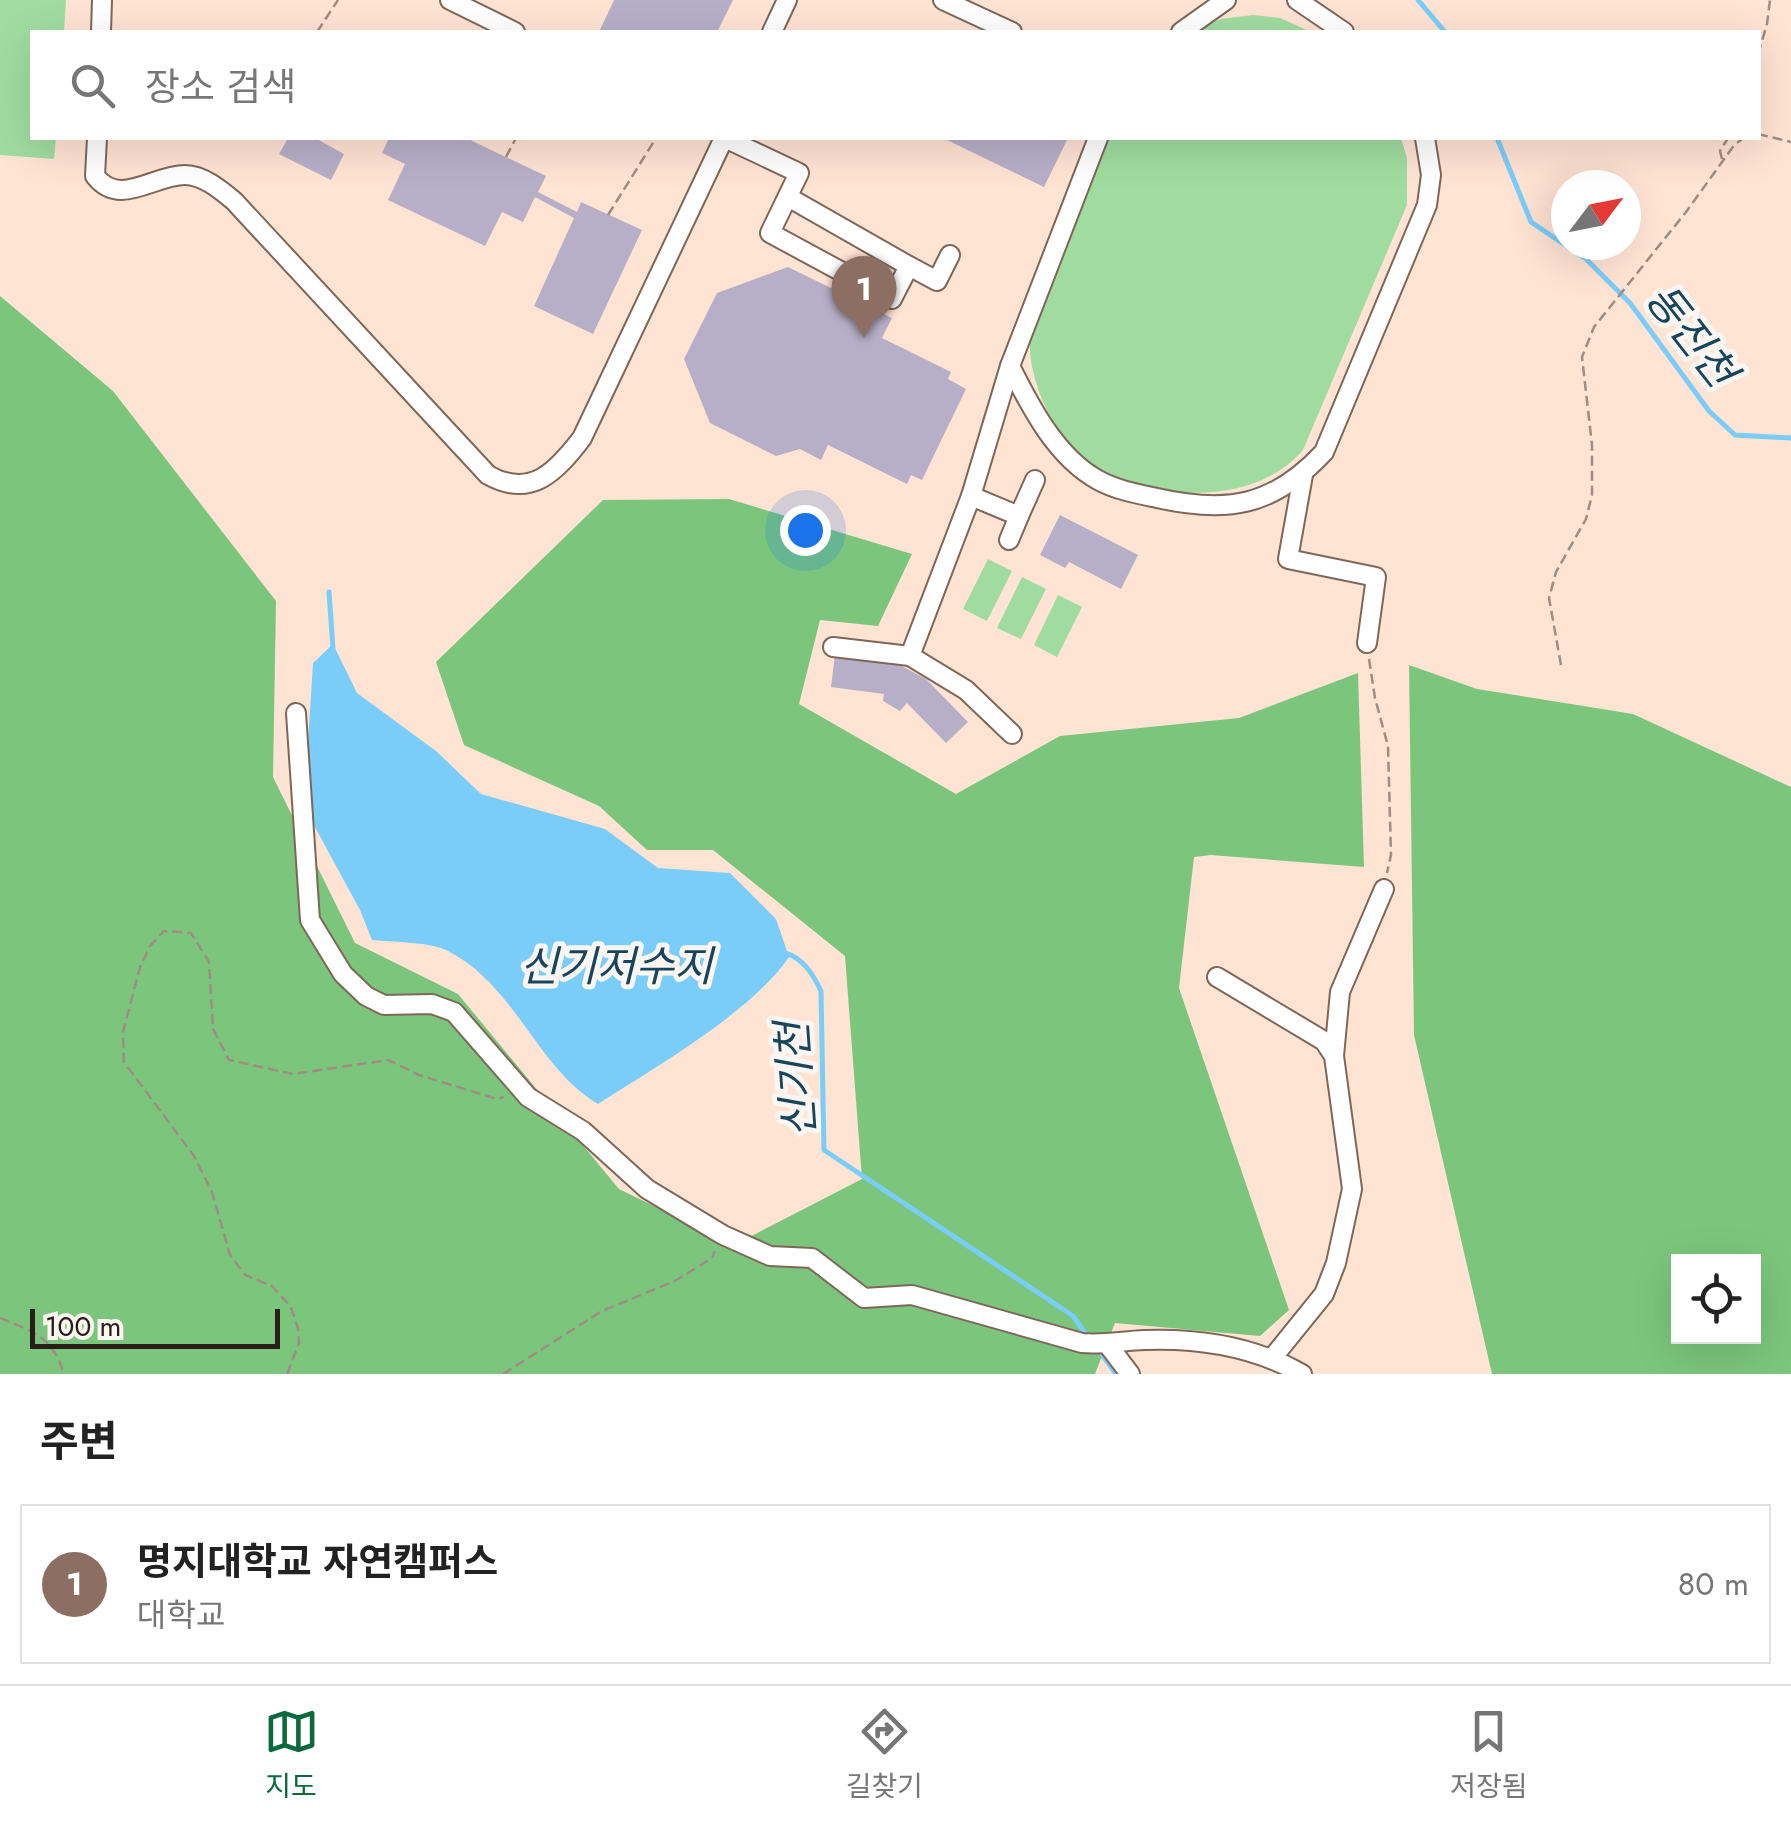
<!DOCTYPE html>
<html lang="ko">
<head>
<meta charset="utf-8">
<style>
	:root { --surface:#fff; --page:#f6f6f6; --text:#222; --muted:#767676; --line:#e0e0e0; --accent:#0c693d }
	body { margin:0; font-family:Jost,"Noto Sans KR",sans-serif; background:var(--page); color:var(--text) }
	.controls { position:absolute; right:30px; bottom:30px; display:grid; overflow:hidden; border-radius:0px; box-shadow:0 10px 40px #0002 }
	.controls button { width:90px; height:90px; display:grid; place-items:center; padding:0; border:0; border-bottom:2px solid var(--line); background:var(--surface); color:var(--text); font:50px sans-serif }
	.compass { position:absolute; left:1551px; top:170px; width:90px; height:90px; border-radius:50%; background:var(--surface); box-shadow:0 10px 40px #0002; rotate:58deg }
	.scale { position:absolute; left:30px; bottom:25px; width:250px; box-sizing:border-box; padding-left:10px; border:5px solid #271e18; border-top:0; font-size:28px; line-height:35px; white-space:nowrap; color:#271e18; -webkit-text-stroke:8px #fbf6f2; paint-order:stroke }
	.you { position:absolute; left:805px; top:530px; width:35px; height:35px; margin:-25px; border:8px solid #fff; border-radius:50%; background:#1a73e8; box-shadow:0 0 0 15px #1a73e833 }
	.badge { display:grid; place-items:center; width:65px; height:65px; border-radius:50%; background:var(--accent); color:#fff; font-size:32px; font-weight:700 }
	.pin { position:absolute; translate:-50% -82px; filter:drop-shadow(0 2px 5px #0008) }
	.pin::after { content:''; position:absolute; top:52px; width:35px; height:30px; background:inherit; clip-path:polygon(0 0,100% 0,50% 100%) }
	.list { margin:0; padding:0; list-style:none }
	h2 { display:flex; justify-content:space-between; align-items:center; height:130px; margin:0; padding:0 40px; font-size:42px }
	h2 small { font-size:32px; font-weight:400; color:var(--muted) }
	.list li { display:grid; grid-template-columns:65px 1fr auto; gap:30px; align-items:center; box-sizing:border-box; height:160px; margin:0 20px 20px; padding:0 20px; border:2px solid var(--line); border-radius:0px }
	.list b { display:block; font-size:38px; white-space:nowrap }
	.list p { margin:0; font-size:32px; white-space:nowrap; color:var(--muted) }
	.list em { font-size:32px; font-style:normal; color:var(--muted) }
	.icon { flex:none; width:55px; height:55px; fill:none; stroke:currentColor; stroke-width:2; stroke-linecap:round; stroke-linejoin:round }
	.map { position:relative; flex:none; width:1791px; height:1374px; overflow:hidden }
	.search { position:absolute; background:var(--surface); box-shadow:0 10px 40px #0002; left:30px; right:30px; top:30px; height:110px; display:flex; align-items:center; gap:25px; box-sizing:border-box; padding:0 35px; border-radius:0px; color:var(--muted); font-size:38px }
	.sheet { height:310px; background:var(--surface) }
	nav { display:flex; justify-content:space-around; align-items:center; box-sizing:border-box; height:140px; border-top:2px solid var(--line); background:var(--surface); font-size:28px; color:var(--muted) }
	nav a { display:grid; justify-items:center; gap:5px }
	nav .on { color:var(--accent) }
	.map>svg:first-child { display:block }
	.green { fill:#a0dca0 }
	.forest { fill:#7bc67c; fill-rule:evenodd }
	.water { fill:#7acdf9 }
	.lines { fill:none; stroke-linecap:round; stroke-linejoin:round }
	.stream { stroke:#7acdf9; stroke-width:5 }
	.building { fill:#b7afc8 }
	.minor-casing { stroke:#7e6759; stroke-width:22 }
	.path { stroke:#a08c81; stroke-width:2.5; stroke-dasharray:10 5; stroke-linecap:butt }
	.minor { stroke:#fff; stroke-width:18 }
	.labels { text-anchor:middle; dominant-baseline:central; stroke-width:10; stroke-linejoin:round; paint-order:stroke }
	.water-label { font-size:42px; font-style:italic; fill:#16455c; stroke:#fbf6f2 }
</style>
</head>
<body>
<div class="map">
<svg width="1791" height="1374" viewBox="0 0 1791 1374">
	<rect width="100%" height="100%" fill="#ffe3d3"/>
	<!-- green -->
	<g class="green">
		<polygon points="0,0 66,0 64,32 32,32 32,138 56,138 54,159 0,155"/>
		<polygon points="1253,15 1280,18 1311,32 1188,32 1221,19"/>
		<path d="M1106,138h295l6,20v47l-104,245c-46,54 -139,52 -199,21 -42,-21 -70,-74 -74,-119 0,-9 -1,-21 0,-30 3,-19 16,-40 23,-57 17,-43 35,-85 53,-127z"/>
		<polygon points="988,559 1012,571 987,621 963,609"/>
		<polygon points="1022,577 1046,589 1021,639 997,628"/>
		<polygon points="1058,595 1082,607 1057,657 1034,645"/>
	</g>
	<!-- forest -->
	<g class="forest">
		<polygon points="0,296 113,391 276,601 273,777 355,943 458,994 619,1189 734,1245 862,1179 845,956 713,850 647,850 599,806 464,745 436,662 603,500 729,499 912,554 878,626 820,620 799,704 956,794 1060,736 1239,718 1358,673 1364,867 1211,855 1194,857 1179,988 1289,1310 1260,1336 1115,1323 1095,1374 0,1374"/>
		<path d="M1409,665l68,24 156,25 158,73v587h-299l-78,-339zM1678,1262h76v74h-76z"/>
	</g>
	<!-- water -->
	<path class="water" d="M333,644l24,49 79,58 45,43 124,35 53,39 72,5 46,46 13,38c-38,56 -134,110 -191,147 -62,-37 -81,-117 -150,-153 -16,-9 -56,-9 -76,-11l-12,-30 -56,-103 9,-144z"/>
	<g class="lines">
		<!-- stream -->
		<g class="stream">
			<polyline points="1418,0 1445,32"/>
			<polyline points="1497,138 1531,222 1586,259 1630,303 1709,411 1735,435 1791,438"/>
			<polyline points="329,592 333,649"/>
			<path d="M785,953c18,5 28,21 36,38l3,159 249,166 15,21"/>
			<polyline points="1098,1349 1116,1374"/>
		</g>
	</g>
	<!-- building -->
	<g class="building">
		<polygon points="614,0 733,0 717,32 599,32"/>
		<polygon points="288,138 315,138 344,154 331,180 279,154"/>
		<polygon points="389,138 466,138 546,176 538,192 577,212 581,202 642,230 593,334 534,306 574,218 535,197 523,222 502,212 485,246 388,200 405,164 382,153"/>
		<polygon points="943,138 1068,138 1044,187"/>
		<polygon points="788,267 892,318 882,338 951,372 948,379 966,389 922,480 911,475 907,484 828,445 821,460 800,449 776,456 710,423 684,359 717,293"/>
		<polygon points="1060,515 1138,555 1121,589 1069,562 1065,568 1040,555"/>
		<polygon points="835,655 896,663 926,679 968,722 946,743 907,703 900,711 883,701 884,694 831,687"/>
	</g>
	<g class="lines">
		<!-- minor casing -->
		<g class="minor-casing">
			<g id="minor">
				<polyline points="450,0 515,32"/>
				<polyline points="943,0 1012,32"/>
				<polyline points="1297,0 1344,32"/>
				<polyline points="101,32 102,0"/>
				<polyline points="772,32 787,0"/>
				<polyline points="1181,32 1226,0"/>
				<path d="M97,138l-2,38c25,32 58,-1 90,-1 18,0 36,15 49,26l254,274c43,24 68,-3 94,-37l142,-300"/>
				<polyline points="725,138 799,173 770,233 892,299 909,266 788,197"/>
				<path d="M1098,138l-88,228c20,40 46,91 88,114 18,10 40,14 59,18 71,16 117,8 167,-46l103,-247 4,-30 -6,-37"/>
				<polyline points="909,266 937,281 950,255"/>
				<polyline points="1010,366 971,496 910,656 966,690 1012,734"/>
				<polyline points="1303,475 1288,559 1376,577 1367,643"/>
				<polyline points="971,496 1019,516 1035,480"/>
				<polyline points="1009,540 1019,516"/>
				<polyline points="833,647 910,656"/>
				<path d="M296,713l14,207 33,54 23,22 18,9 48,-1 22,8 74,85 55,34 64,58 76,46 47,21 42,2 52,40 48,-3 170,48c21,2 40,-2 62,-3 54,-2 111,7 158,34"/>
				<polyline points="1217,977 1324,1041 1334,1056 1352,1189 1336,1263 1324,1294 1273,1357"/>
				<polyline points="1334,1056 1340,992 1384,889"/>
				<polyline points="1108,1345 1130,1374"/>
			</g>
		</g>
		<!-- path -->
		<g class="path">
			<polyline points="317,32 338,0"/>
			<polyline points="1758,54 1767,24 1770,0"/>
			<polyline points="1758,134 1791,142"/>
			<polyline points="506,157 516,138"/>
			<polyline points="1722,159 1720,151 1728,138"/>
			<polyline points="608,215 656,138"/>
			<polyline points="1369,659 1375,698 1388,746 1391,855 1387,873"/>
			<polyline points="1561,665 1549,598 1556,572 1586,519 1592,495 1592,445 1582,357 1594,327 1686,212 1735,144 1744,138"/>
			<path d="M0,1318c34,14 52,18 64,56"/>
			<polyline points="287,1374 299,1343 298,1329 291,1307 272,1286 245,1275 230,1255 212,1192 194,1156 124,1062 123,1032 140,967 150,946 164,931 191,933 209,962 213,1029 229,1060 293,1074 388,1060 419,1075 497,1099 504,1097"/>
			<polyline points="503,1374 602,1311 675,1281 712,1258 715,1251"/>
		</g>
		<!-- minor -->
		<use href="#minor" class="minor"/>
	</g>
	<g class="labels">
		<!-- water labels -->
		<g class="water-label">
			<text transform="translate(1691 335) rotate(52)">동진천</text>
			<text x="616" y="966">신기저수지</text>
			<text transform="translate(796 1080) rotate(-94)">신기천</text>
		</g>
	</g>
</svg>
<div class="controls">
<button><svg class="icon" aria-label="locate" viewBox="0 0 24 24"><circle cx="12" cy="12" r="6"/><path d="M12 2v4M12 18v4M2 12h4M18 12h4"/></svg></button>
</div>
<svg class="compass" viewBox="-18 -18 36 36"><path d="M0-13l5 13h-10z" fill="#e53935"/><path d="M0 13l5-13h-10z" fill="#767676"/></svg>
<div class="scale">100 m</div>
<div class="you"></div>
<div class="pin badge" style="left:864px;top:338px;background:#8d6e63">1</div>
<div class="search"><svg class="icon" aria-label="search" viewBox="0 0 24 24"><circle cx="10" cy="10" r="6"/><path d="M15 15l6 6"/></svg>장소 검색</div>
</div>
<section class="sheet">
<h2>주변<small></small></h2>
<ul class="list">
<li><span class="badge" style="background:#8d6e63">1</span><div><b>명지대학교 자연캠퍼스</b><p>대학교</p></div><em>80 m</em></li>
</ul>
</section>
<nav>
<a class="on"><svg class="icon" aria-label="map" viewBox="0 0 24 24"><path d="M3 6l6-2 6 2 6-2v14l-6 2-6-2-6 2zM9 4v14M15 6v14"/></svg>지도</a>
<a><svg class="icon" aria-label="directions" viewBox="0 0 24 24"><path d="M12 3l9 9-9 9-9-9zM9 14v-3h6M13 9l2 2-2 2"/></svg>길찾기</a>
<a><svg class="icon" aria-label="saved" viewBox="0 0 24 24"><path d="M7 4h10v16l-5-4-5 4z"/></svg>저장됨</a>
</nav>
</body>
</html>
